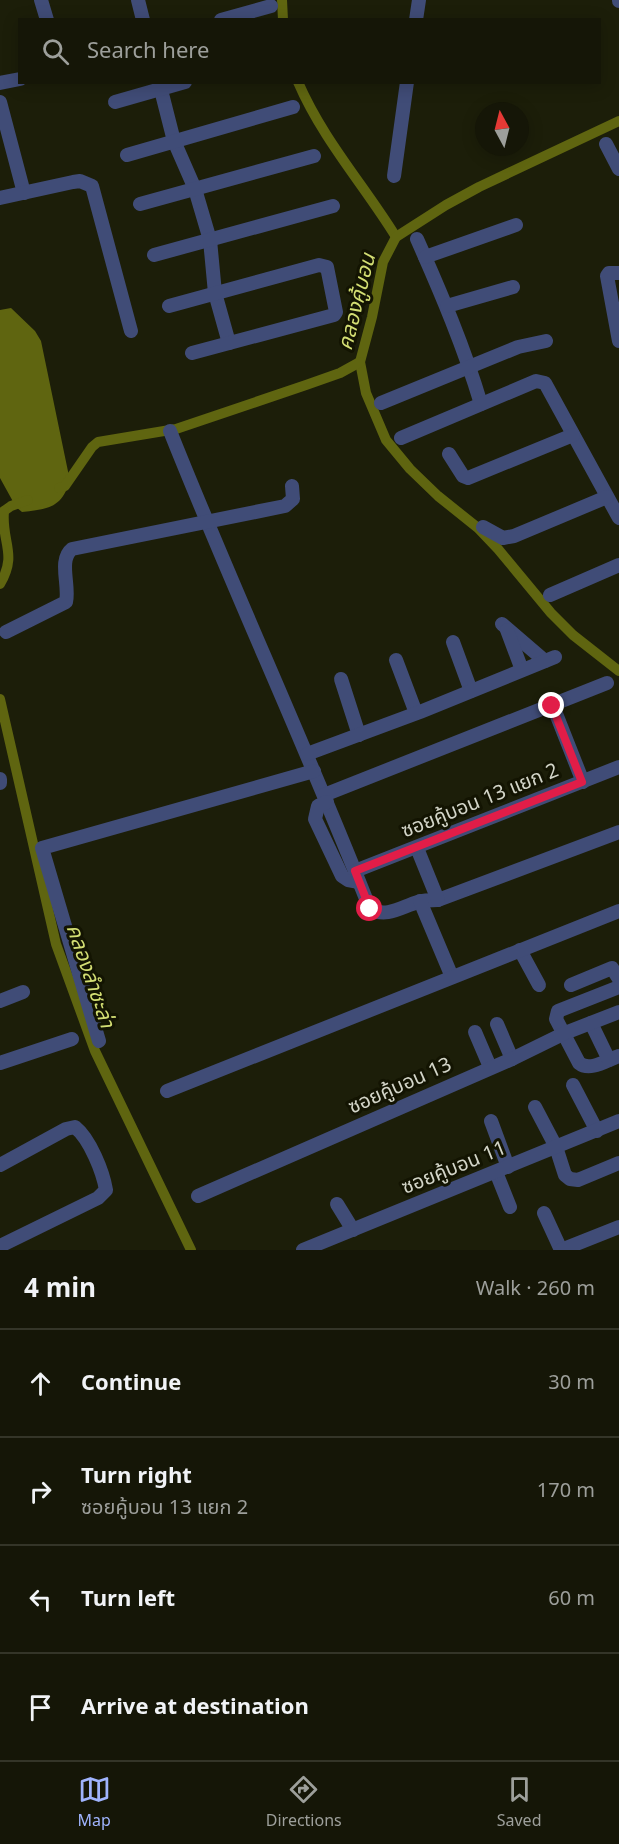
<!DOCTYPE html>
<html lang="en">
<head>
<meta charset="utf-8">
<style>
	:root { --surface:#151607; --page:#1e1f11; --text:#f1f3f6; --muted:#9d9f9b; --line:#343528; --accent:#9fb3fd }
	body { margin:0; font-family:Georgia,"Noto Sans Thai",serif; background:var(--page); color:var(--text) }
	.compass { position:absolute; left:475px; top:102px; width:54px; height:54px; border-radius:50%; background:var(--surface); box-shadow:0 3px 15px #0003; rotate:353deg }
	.stop { position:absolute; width:18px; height:18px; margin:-14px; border:4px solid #e11d48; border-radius:50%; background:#fff }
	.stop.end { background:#e11d48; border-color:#fff; box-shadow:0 2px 6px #0008 }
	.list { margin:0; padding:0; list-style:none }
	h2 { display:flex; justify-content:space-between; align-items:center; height:78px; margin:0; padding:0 24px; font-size:26px }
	h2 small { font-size:20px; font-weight:400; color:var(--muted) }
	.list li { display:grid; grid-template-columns:39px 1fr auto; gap:18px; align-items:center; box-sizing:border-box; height:108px; padding:0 24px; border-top:2px solid var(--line) }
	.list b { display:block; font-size:22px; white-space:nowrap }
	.list p { margin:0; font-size:20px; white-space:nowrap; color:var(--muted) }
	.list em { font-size:20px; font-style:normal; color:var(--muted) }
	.icon { flex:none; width:33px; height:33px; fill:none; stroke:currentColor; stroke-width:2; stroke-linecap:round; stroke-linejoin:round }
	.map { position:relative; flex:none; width:619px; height:1250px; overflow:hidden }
	.search { position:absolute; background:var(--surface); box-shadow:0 3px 15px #0003; left:18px; right:18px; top:18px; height:66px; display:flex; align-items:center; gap:15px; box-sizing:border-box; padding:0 21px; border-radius:0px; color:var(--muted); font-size:22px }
	.sheet { height:510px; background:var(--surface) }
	nav { display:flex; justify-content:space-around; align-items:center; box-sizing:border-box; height:84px; border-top:2px solid var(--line); background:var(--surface); font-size:16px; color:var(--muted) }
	nav a { display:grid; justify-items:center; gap:3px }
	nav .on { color:var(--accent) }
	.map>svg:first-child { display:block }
	.water { fill:#5f6510 }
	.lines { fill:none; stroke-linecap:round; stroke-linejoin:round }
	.canal { stroke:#5f6510; stroke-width:10 }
	.minor { stroke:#404c77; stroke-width:14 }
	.route { stroke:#e11d48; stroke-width:8 }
	.labels { text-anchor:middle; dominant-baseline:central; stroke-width:6; stroke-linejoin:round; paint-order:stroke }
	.street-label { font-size:20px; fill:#d3d5c8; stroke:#131402 }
	.water-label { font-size:21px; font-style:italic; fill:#d3de73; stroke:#131402 }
</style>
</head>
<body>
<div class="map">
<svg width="619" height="1250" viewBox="0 0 619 1250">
	<rect width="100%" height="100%" fill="#1c1e09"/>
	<!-- water -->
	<path class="water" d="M11,308l24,23 6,10 29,140c-9,27 -21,28 -48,31l-6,-5 -16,-29v-168z"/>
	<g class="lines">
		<!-- canal -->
		<g class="canal">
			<polyline points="282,0 283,20"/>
			<path d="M298,82c25,58 66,103 98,155"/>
			<polyline points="619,121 479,187 446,205 396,237 383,262 372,317 360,362 366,393 386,440 410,469 438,496 478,528 498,549 551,613 573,635 619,671"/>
			<polyline points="59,488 65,486 92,447 98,442 176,429 306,385 340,373 360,362"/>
			<polyline points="4,511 11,506 28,500"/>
			<path d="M0,584c18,-30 1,-42 4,-73"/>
			<polyline points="0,699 56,944 95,1051 191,1250"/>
		</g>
		<!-- minor -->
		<g class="minor">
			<polyline points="41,0 47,20"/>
			<polyline points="138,0 143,20"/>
			<polyline points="619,0 619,1"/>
			<polyline points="221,20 271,6"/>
			<polyline points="416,20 419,0"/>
			<polyline points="159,82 174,141 195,189 210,240 215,293 229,343"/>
			<polyline points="0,83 20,79"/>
			<polyline points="0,102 24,193"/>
			<polyline points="115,102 185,82"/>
			<polyline points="606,144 619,169"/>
			<polyline points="127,155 293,107"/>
			<polyline points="394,176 407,82"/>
			<polyline points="0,198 73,182 80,181 92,186 131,331"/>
			<polyline points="140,204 314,156"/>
			<path d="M417,239c24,54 47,108 64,165"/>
			<polyline points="154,255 333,206"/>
			<polyline points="425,257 516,225"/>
			<polyline points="619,273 609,273 607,276 619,341"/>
			<polyline points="169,306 319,265 327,267 336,312 334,315 192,353"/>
			<polyline points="447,306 513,287"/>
			<polyline points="381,403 518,347 546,341"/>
			<path d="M170,431c64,161 137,317 200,478 17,9 31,-2 48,-7 6,-2 13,-2 20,-2l181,-68"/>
			<polyline points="401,438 536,381 545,383 619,518"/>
			<polyline points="449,454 463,476 468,478 573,435"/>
			<polyline points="483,527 503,538 514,536 607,497"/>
			<polyline points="550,595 619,565"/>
			<polyline points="502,624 545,661"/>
			<polyline points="507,630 522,670"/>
			<path d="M6,632l60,-30c4,-16 -8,-42 6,-53l213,-43 8,-7 -1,-13"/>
			<polyline points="453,642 471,691"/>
			<polyline points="396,660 416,713"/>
			<polyline points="341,679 359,735"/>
			<polyline points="553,706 583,782"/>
			<polyline points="307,754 420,712 555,657"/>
			<polyline points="0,779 0,783"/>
			<polyline points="324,795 607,683"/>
			<polyline points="327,802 318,806 315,819 342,876 348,880 359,882"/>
			<polyline points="417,848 438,900"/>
			<polyline points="355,871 619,767"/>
			<polyline points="420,901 452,977"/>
			<polyline points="520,950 539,985"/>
			<polyline points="571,985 612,968 619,979"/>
			<path d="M619,987l-61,24 -2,8 23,44c11,9 28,-3 40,-7"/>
			<polyline points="0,1001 23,992"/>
			<polyline points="591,1023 609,1060"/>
			<polyline points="497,1024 512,1059"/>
			<polyline points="475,1032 490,1067"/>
			<polyline points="99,1041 42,848 314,771"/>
			<polyline points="0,1063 72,1039"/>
			<polyline points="573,1085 597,1131"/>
			<polyline points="167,1091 619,911"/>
			<polyline points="535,1107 556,1147 565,1175 570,1179 578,1180 619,1163"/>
			<polyline points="491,1121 508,1167"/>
			<path d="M0,1165l66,-36 9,-2c15,12 28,45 31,63l-8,8 -98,48"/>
			<polyline points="496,1172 510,1207"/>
			<polyline points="198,1196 512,1059 565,1033 619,1012"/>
			<polyline points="337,1204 353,1230"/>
			<polyline points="544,1213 561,1250"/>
			<polyline points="303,1250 619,1121"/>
			<polyline points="561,1250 619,1227"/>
		</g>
	</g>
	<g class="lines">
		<!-- route -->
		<polyline class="route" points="370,909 355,871 582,782 552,706"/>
	</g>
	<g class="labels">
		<!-- street labels -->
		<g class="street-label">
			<text transform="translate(480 801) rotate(-22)">ซอยคู้บอน 13 แยก 2</text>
			<text transform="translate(400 1086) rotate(-24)">ซอยคู้บอน 13</text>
			<text transform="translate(454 1168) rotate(-22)">ซอยคู้บอน 11</text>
		</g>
		<!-- water labels -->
		<g class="water-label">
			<text transform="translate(357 302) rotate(-76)">คลองคู้บอน</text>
			<text transform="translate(90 976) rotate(71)">คลองลำชะล่า</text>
		</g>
	</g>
</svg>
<svg class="compass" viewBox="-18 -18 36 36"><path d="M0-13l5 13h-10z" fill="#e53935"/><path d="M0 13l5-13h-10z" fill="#9d9f9b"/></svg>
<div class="stop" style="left:370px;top:909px"></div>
<div class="stop end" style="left:552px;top:706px"></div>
<div class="search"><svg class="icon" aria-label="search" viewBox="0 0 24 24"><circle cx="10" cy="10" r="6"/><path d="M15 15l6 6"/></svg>Search here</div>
</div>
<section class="sheet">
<h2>4 min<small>Walk · 260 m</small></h2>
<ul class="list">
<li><svg class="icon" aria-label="ahead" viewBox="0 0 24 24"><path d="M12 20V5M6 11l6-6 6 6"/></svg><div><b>Continue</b></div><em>30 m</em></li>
<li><svg class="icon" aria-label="right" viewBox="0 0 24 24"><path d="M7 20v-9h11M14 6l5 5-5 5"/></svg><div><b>Turn right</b><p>ซอยคู้บอน 13 แยก 2</p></div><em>170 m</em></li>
<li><svg class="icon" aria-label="left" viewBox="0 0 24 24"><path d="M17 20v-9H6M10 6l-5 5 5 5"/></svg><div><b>Turn left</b></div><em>60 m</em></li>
<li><svg class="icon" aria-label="arrive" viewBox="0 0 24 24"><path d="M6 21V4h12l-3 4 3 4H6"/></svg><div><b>Arrive at destination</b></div></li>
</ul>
</section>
<nav>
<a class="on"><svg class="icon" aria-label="map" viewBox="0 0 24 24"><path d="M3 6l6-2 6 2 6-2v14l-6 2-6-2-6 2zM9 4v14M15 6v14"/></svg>Map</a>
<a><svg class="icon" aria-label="directions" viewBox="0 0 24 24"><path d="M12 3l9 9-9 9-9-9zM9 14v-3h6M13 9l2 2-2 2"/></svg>Directions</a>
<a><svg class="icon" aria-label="saved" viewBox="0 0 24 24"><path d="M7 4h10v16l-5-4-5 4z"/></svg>Saved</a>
</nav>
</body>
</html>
